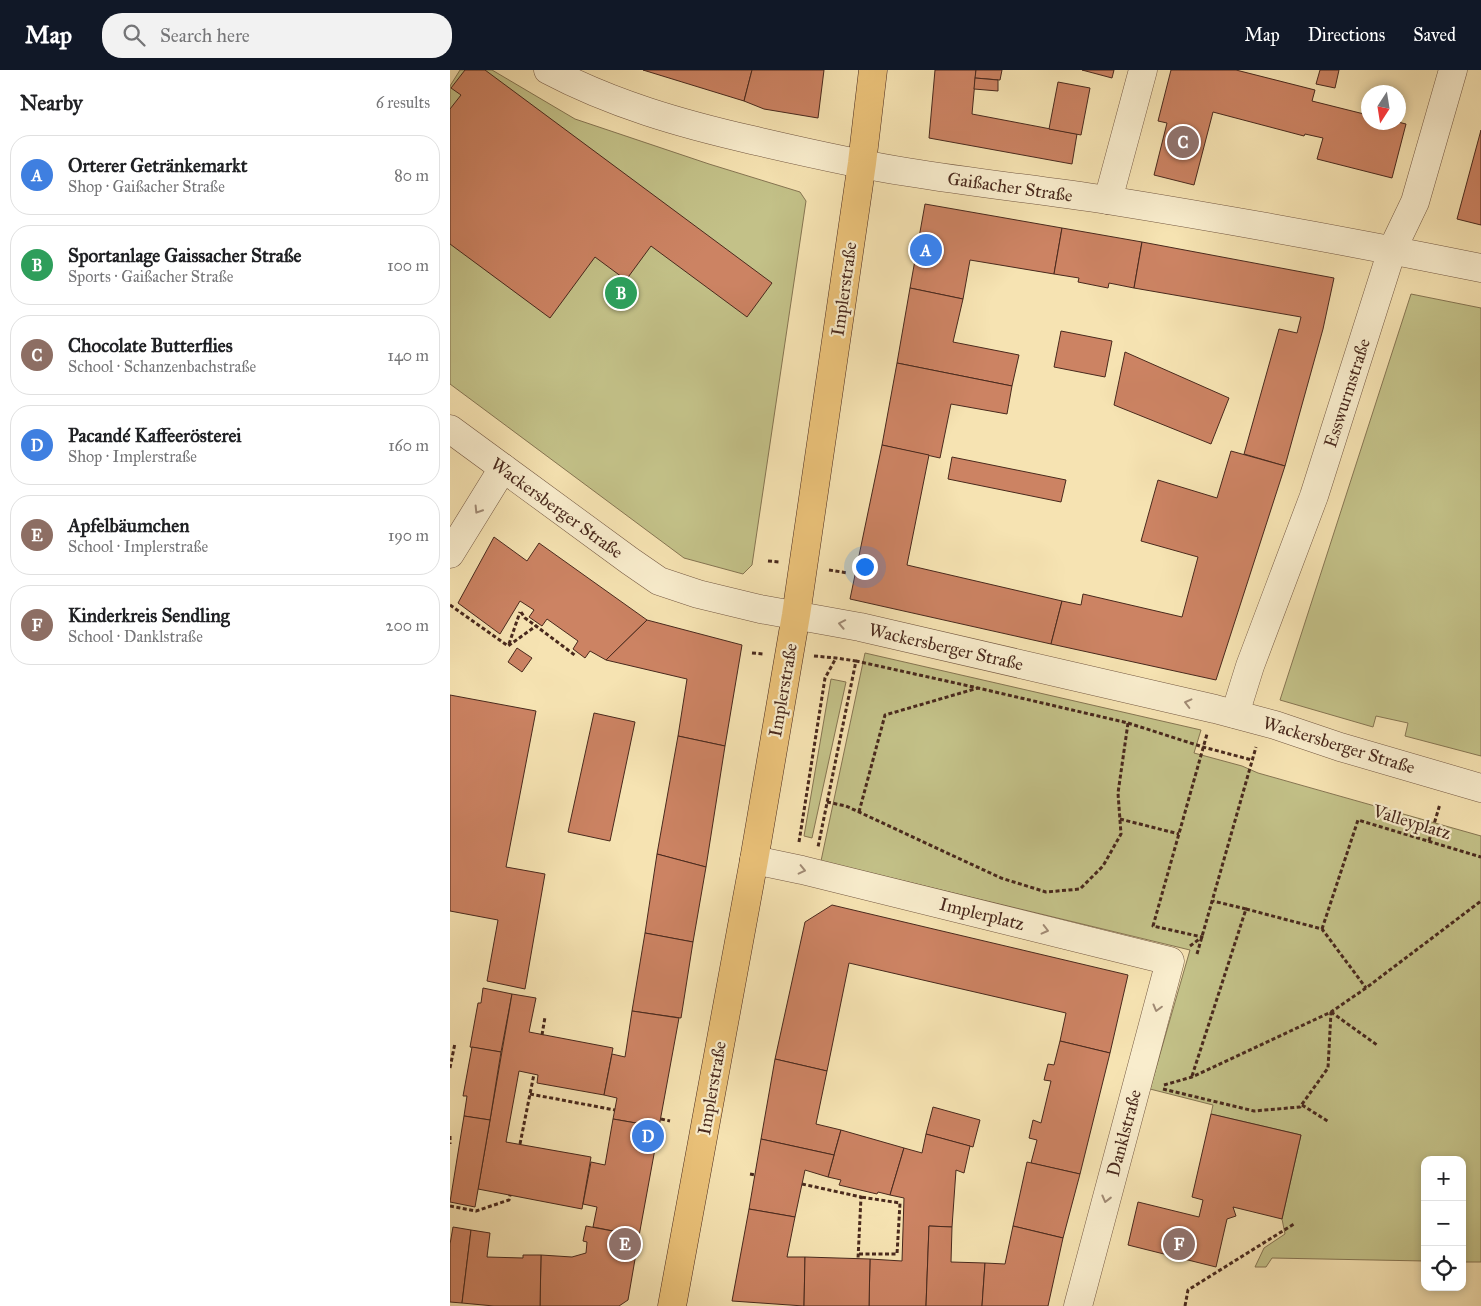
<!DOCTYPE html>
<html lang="en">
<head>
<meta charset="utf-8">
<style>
	:root { --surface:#fff; --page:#f2f2f2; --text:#202124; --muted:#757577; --line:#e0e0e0; --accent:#111827 }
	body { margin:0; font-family:"IM FELL Great Primer",serif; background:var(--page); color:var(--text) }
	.controls { position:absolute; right:15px; bottom:15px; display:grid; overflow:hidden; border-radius:10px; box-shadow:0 2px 8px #0003 }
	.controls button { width:45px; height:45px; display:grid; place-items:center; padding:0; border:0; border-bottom:1px solid var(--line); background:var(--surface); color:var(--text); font:25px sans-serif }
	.compass { position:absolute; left:911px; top:15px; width:45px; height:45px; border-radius:50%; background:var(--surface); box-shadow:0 2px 8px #0003; rotate:192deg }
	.you { position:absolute; left:414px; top:496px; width:18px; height:18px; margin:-12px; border:4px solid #fff; border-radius:50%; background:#1a73e8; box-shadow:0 0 0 8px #1a73e833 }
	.badge { display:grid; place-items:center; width:32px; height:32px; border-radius:50%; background:var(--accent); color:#fff; font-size:16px; font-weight:700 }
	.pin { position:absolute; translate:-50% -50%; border:2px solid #fff; box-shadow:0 1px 5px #0006 }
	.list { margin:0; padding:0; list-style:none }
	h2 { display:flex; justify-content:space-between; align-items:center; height:65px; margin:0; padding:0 20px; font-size:21px }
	h2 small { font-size:16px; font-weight:400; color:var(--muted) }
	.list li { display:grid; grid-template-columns:32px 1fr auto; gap:15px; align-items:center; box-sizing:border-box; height:80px; margin:0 10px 10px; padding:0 10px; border:1px solid var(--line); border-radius:20px }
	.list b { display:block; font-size:19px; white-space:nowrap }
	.list p { margin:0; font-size:16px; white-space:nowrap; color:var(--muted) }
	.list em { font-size:16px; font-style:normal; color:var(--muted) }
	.icon { flex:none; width:28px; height:28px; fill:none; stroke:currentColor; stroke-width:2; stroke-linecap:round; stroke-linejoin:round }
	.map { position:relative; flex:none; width:1031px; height:1236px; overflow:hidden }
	header { display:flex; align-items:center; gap:30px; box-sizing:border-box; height:70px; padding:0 25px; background:var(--accent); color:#fff }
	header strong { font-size:24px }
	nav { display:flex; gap:28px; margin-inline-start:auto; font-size:18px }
	.search { width:350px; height:45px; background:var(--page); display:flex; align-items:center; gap:12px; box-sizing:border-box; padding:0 18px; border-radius:20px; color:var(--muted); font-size:19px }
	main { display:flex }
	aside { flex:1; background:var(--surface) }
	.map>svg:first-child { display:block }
	.green { fill:#c3c188; stroke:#867552 }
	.building { fill:#cc8363; stroke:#49291d }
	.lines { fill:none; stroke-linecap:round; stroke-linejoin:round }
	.minor-casing { stroke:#745842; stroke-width:29 }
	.major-casing { stroke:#49291d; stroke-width:29 }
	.path { stroke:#49291d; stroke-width:3; stroke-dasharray:4 2.5; stroke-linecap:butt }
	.minor { stroke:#f9edcd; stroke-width:28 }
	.major { stroke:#ebc279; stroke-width:28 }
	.oneway { stroke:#a18b75 }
	.labels { text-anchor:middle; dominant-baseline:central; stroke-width:4.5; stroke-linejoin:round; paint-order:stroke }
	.street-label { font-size:18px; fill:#49291d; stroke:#f9edcd }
</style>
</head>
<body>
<header>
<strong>Map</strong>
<div class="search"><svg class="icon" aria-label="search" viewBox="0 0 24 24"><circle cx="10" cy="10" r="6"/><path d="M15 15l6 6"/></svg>Search here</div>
<nav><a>Map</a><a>Directions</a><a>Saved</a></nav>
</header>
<main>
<aside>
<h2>Nearby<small>6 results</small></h2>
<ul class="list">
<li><span class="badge" style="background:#3f7fe0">A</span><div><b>Orterer Getränkemarkt</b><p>Shop · Gaißacher Straße</p></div><em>80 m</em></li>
<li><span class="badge" style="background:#2e9e5b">B</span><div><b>Sportanlage Gaissacher Straße</b><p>Sports · Gaißacher Straße</p></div><em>100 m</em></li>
<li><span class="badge" style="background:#8d6e63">C</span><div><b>Chocolate Butterflies</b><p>School · Schanzenbachstraße</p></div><em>140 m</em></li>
<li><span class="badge" style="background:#3f7fe0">D</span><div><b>Pacandé Kaffeerösterei</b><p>Shop · Implerstraße</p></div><em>160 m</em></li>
<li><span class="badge" style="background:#8d6e63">E</span><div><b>Apfelbäumchen</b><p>School · Implerstraße</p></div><em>190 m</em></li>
<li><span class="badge" style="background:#8d6e63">F</span><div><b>Kinderkreis Sendling</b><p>School · Danklstraße</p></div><em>200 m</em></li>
</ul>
</aside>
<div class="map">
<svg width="1031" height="1236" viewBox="0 0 1031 1236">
	<rect width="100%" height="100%" fill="#f6e3b2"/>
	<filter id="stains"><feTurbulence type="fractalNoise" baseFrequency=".004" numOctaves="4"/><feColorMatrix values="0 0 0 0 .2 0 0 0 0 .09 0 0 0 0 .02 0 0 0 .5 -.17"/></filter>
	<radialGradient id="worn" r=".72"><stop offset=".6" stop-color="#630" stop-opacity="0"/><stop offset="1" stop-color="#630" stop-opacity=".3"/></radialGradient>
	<!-- green -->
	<g class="green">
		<polygon points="10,0 42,0 125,49 259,94 350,122 356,131 302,495 293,504 234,488 0,314 0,16"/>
		<polygon points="961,224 1031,238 1031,686 955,666 958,653 926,646 923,657 830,630"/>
		<polygon points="415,583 751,660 744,683 792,696 808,703 1031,766 1031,1192 1012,1192 1012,1090 975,1090 975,1191 822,1188 816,1197 805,1197 814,1178 835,1164 832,1149 851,1065 761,1044 763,1035 700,1019 740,880 371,791"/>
		<polygon points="381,609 396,612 362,768 354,766"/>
	</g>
	<!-- building -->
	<g class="building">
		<polygon points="15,0 35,0 322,213 297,247 201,176 176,210 145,187 100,248 0,174 0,39 11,25 1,18"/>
		<polygon points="193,0 302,0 294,31"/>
		<polygon points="302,0 374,0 368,48 314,39 294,31"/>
		<polygon points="485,0 526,0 522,44 627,64 622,94 479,68"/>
		<polygon points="526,0 552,0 550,10 525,8"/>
		<polygon points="632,0 664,0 662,8"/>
		<polygon points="721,0 786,0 865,20 862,31 918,45 918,52 948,52 956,54 942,108 867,89 873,68 855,64 854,66 763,42 744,115 704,105 717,53 708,51"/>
		<polygon points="870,0 889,0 885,18 866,14"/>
		<polygon points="525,8 548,10 548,21 524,19"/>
		<polygon points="608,12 640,18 631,65 599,59"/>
		<polygon points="1031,60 1031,155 1007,149"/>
		<polygon points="475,134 612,158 604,204 520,190 513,229 460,218"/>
		<polygon points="612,158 692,172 684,218 659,213 658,218 628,212 629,208 604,204"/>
		<polygon points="692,172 884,208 873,259 835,396 794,384 829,259 847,263 851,247 684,218"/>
		<polygon points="460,218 513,229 503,272 569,285 562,316 447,293"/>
		<polygon points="611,261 662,271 655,307 604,297"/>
		<polygon points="675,282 779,328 761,374 664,335"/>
		<polygon points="447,293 562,316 557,344 501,334 490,388 432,375"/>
		<polygon points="432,375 479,385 457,495 612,531 601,574 400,529"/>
		<polygon points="781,381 835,396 766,610 601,574 612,531 631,535 633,524 732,547 748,487 691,471 708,410 767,428"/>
		<polygon points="502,387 616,410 611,432 498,409"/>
		<polygon points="44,467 77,491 89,473 197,550 156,590 140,581 135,588 123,579 128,571 97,549 92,556 79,547 84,540 70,531 50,564 8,533"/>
		<polygon points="197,550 292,575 275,676 228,666 237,609 156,590"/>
		<polygon points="67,578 82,588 72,602 58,592"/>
		<polygon points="0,625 86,641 56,797 95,804 75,919 37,911 48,850 0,841"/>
		<polygon points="144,643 185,652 160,771 118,762"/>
		<polygon points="228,666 275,676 256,797 207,784"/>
		<polygon points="207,784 256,797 243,872 195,863"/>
		<polygon points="382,835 678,905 660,983 610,971 616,943 399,893 377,1001 325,989 355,852"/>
		<polygon points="195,863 243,872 231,948 182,941"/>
		<polygon points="33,918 62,924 51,982 20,977 28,933 31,933"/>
		<polygon points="62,924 86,928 79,962 163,978 154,1025 87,1013 88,1005 69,1001 56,1072 141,1087 132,1139 28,1119"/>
		<polygon points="182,941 229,948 209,1057 163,1049 167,1028 154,1025 162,984 175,987"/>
		<polygon points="610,971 660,983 630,1104 581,1093 587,1070 579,1068 583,1050 591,1053 601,1011 594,1010 598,994 604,995"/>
		<polygon points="22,977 51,982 40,1050 14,1046 17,1026 13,1026"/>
		<polygon points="325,989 377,1001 366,1054 391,1060 384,1085 311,1069"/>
		<polygon points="483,1037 530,1050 523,1077 476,1064"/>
		<polygon points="761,1044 851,1065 832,1149 783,1137 786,1146 777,1149 766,1197 678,1175 688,1132 749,1147 753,1130 742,1127"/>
		<polygon points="14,1046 40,1050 25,1137 0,1132"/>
		<polygon points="163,1049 209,1057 189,1166 143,1157 147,1137 133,1134 141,1092 155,1095"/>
		<polygon points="391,1060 454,1078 440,1125 428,1122 427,1124 389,1115 391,1110 378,1107"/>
		<polygon points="476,1064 520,1076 514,1103 506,1100 502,1157 479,1156 476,1236 419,1236 420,1189 452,1191 454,1128 440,1125 454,1078 472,1083"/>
		<polygon points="311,1069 384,1085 378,1107 355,1100 345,1147 299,1139"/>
		<polygon points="577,1092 630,1104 613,1168 563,1156"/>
		<polygon points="299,1139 345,1147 337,1187 355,1187 354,1236 282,1231"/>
		<polygon points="136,1156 189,1166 178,1230 169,1236 90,1236 91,1185 122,1187 136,1183 137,1172 133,1171"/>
		<polygon points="479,1156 502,1157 501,1192 535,1193 532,1236 476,1236"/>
		<polygon points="563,1156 613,1168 598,1236 532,1236 535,1193 555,1194"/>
		<polygon points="3,1157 21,1160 12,1233 0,1232 0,1174"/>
		<polygon points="21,1160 40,1163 37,1187 73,1188 73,1185 91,1185 90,1236 44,1236 12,1233"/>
		<polygon points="355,1187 420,1189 419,1236 354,1236"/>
	</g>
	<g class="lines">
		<!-- minor casing -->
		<g class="minor-casing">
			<g id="minor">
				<path d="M98,0c64,34 134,54 204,70 52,12 103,24 155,32 67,11 134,18 200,28 125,20 250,43 374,68"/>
				<polyline points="658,130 693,0"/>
				<polyline points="0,359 180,491 209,511 248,524 310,539 410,557 765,639 825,655 890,677 1031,718"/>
				<polyline points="0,484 53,398"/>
				<polyline points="785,644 800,596 864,426 942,180 965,132 1003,0"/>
				<polyline points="304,790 352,800 720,891 628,1236"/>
			</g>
		</g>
		<!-- major casing -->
		<g class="major-casing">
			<polyline id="major" points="222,1236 304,790 346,545 412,93 423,0"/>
		</g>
		<!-- path -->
		<g class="path">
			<polyline points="318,491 329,492"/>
			<polyline points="379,500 398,503"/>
			<polyline points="0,535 58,576 86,556 126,586"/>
			<polyline points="71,542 75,548 86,556"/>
			<polyline points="59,574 70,542"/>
			<polyline points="302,583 313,584"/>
			<polyline points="364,586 386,588 406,591 368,777"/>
			<polyline points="678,653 753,677 802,690"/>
			<polyline points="377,732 396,736 551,808 596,822 630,819 653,796 671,764 668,723 678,653 528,618 406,591"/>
			<polyline points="409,742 435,645 528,618"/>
			<polyline points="670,749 729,764"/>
			<polyline points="979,771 990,734"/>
			<polyline points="349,772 375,608 386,588"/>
			<polyline points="796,839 872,859 916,918"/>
			<polyline points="872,859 908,750 1031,787"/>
			<polyline points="740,876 752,867 703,856 757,664"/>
			<polyline points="747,884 806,677"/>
			<polyline points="881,942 927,975"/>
			<polyline points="92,965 95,947"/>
			<polyline points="0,998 5,973"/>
			<polyline points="742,1006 796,839 763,831"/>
			<polyline points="714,1015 742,1007 881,942 916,918 1031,831"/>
			<polyline points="713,1019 804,1041 850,1037 878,998 881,942"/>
			<polyline points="80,1024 165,1040"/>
			<polyline points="852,1035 879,1052"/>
			<polyline points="211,1049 220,1051"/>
			<polyline points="0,1066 0,1074"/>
			<polyline points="70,1074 84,1004"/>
			<polyline points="300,1104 305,1105"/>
			<polyline points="352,1114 411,1127 408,1189"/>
			<polyline points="0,1136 26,1141 59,1130 60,1125"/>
			<polyline points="409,1184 447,1184 450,1133 411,1127"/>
			<polyline points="735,1236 738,1220 844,1154"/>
		</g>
		<!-- minor -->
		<use href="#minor" class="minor"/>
		<!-- major -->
		<use href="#major" class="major"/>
	</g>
	<!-- one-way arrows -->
	<defs><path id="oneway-chevron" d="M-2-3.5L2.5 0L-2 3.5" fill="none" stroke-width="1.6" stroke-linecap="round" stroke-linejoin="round" transform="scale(1.25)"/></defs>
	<g class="oneway">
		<use href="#oneway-chevron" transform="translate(28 440) rotate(122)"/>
		<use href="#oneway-chevron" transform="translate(392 554) rotate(-169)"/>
		<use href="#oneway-chevron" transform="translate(738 633) rotate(-166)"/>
		<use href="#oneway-chevron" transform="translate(352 800) rotate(13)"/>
		<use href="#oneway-chevron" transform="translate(595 860) rotate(14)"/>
		<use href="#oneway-chevron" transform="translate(707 938) rotate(105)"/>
		<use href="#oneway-chevron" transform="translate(656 1129) rotate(104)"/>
	</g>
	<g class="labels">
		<!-- street labels -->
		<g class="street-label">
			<text transform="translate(560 117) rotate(8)">Gaißacher Straße</text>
			<text transform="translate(394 219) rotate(-82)">Implerstraße</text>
			<text transform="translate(897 323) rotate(-72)">Esswurmstraße</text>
			<text transform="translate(107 438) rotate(36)">Wackersberger Straße</text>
			<text transform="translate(496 577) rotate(13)">Wackersberger Straße</text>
			<text transform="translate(333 620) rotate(-80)">Implerstraße</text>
			<text transform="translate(889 675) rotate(17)">Wackersberger Straße</text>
			<text transform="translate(962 752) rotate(17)">Valleyplatz</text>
			<text transform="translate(532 844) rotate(14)">Implerplatz</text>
			<text transform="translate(262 1018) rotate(-80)">Implerstraße</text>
			<text transform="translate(674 1063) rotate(-75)">Danklstraße</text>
		</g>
	</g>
	<rect width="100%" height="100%" filter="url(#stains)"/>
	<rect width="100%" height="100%" fill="url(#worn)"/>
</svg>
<div class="controls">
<button>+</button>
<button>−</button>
<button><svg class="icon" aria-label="locate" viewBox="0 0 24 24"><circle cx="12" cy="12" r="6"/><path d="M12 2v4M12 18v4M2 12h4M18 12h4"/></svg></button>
</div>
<svg class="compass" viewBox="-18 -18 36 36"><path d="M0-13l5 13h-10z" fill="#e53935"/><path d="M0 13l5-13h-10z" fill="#757577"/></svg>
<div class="you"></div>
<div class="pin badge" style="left:476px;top:180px;background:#3f7fe0">A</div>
<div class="pin badge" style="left:171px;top:223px;background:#2e9e5b">B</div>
<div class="pin badge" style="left:733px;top:72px;background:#8d6e63">C</div>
<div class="pin badge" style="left:198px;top:1066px;background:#3f7fe0">D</div>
<div class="pin badge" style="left:175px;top:1174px;background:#8d6e63">E</div>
<div class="pin badge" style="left:729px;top:1174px;background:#8d6e63">F</div>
</div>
</main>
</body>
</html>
